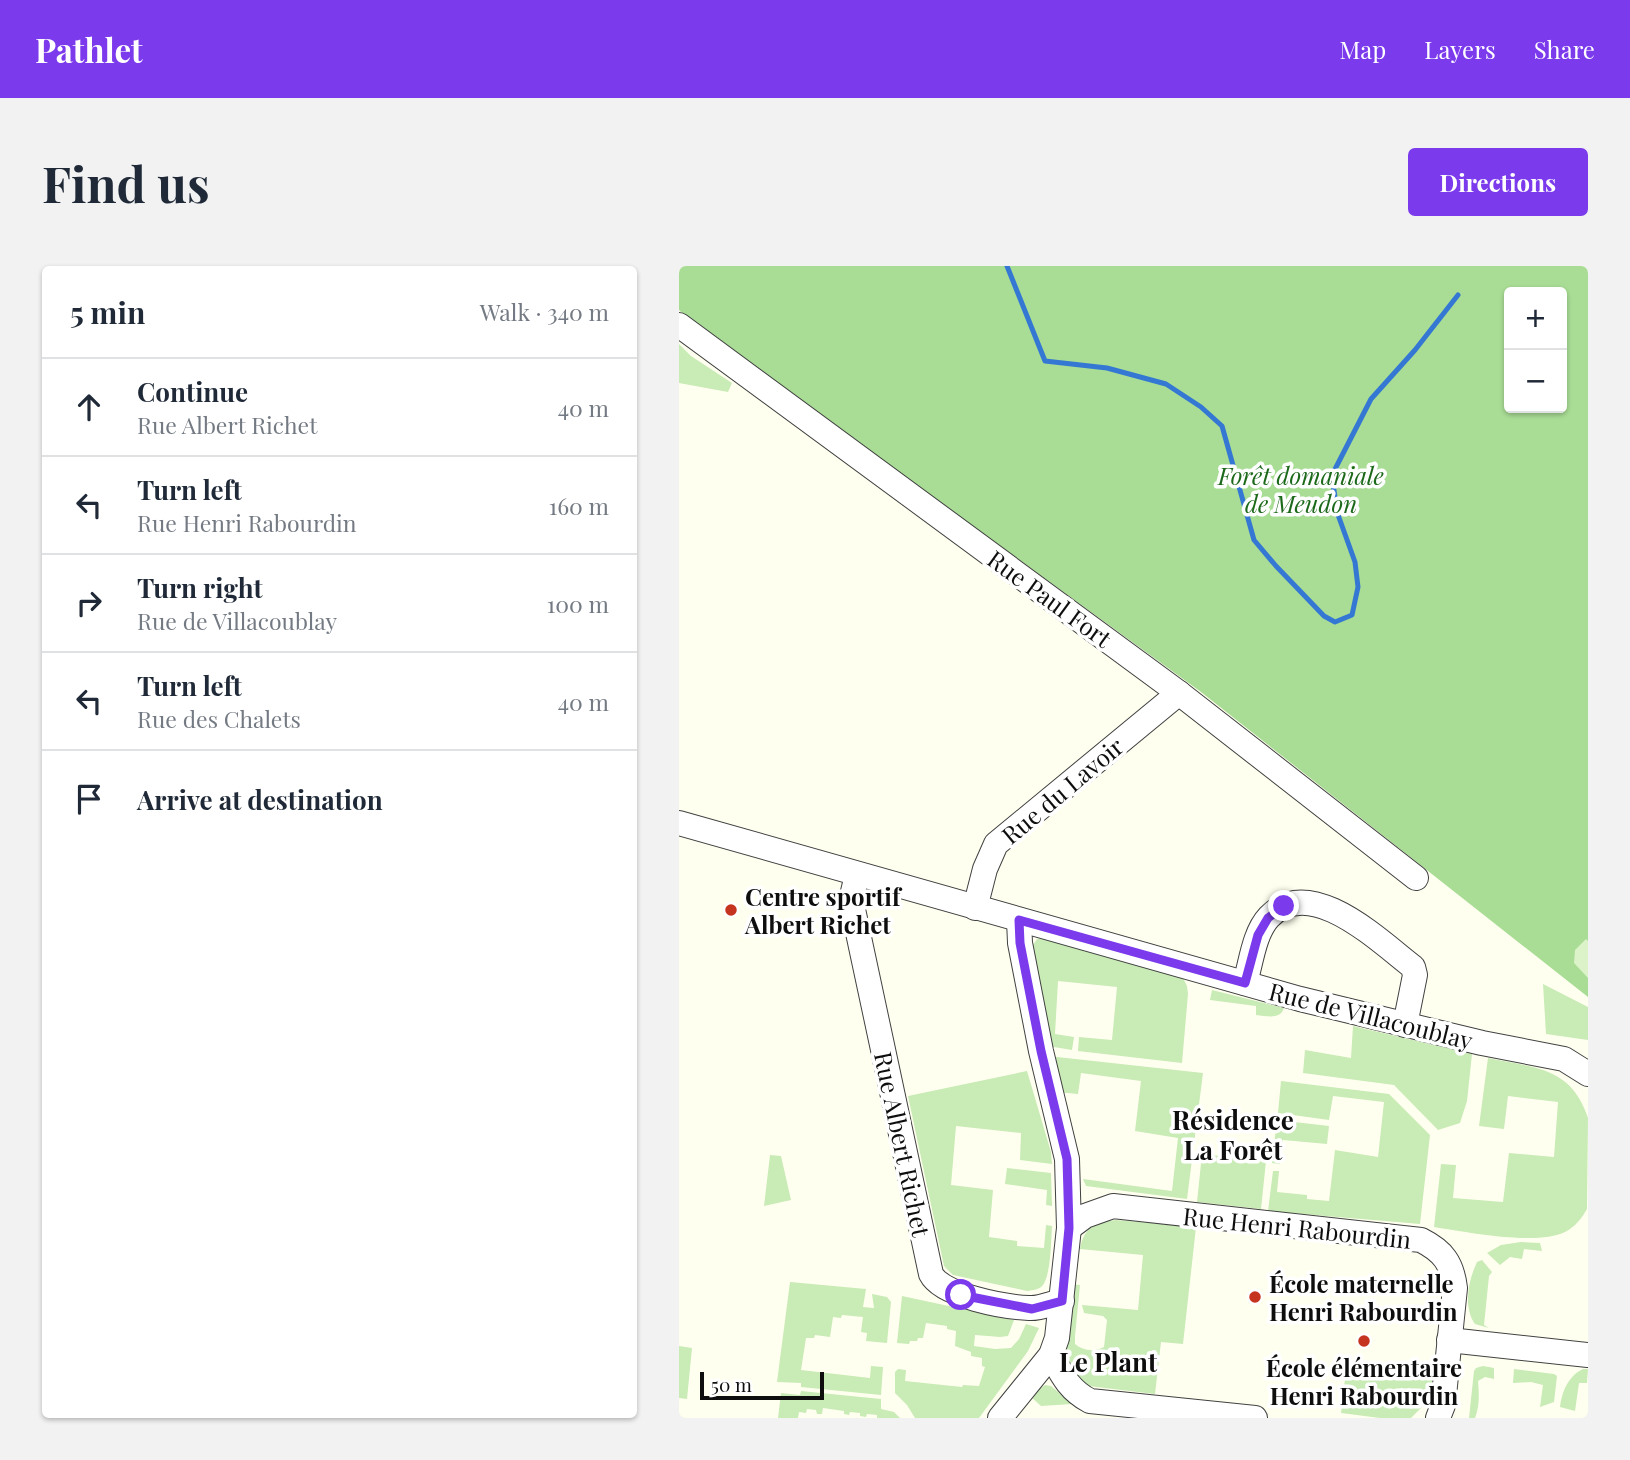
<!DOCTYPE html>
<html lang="en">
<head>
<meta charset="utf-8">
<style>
	:root { --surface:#fff; --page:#f2f2f3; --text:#1f2937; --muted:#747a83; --line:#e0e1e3; --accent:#7c3aed }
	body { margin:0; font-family:"Playfair Display",serif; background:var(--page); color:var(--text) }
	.controls { position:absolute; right:21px; top:21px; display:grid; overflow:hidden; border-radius:7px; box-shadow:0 2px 5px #0004 }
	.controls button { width:63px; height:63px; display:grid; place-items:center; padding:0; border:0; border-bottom:2px solid var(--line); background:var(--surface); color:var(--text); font:35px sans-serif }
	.scale { position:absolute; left:21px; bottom:18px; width:124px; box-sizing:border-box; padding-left:7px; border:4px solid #0e0e0e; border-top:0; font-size:19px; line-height:24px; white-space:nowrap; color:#0e0e0e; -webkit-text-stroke:5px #fff; paint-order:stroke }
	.stop { position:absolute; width:21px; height:21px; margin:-16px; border:5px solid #7c3aed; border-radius:50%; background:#fff }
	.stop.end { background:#7c3aed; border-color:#fff; box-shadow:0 2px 7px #0008 }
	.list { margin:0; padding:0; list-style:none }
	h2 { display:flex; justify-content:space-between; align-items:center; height:91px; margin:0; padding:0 28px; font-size:30px }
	h2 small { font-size:23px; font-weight:400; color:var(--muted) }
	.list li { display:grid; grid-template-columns:46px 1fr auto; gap:21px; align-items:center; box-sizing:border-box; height:98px; padding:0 28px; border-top:2px solid var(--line) }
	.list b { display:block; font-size:26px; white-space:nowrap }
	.list p { margin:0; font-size:23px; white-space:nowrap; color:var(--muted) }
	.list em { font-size:23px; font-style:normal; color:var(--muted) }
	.icon { flex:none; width:38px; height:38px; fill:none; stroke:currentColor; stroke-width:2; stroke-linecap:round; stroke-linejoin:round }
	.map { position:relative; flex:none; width:909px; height:1152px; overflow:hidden; border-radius:7px }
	header { display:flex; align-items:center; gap:42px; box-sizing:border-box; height:98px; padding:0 35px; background:var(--accent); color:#fff }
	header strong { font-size:33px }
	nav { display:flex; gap:38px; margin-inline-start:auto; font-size:24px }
	.intro { display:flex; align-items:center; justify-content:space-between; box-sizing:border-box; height:168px; padding:0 42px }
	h1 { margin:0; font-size:49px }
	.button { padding:18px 32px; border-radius:7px; background:var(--accent); color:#fff; font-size:24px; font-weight:700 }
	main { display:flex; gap:42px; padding:0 42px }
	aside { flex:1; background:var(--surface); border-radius:7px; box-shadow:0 2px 5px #0004 }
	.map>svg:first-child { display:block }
	.green { fill:#c9ebb6 }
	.forest { fill:#a9dd95; fill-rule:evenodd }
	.pitch { fill:#dcf2c8 }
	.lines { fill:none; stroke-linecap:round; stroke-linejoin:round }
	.stream { stroke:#3478d4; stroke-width:5 }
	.minor-casing { stroke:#414141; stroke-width:26 }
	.minor { stroke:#fff; stroke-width:24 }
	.route { stroke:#7c3aed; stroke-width:9 }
	.poi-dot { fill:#c5341f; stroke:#fff; stroke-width:2.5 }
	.labels { text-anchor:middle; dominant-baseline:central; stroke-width:7; stroke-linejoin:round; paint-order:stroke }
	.park-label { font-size:24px; font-style:italic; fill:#1d691b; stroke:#fff }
	.street-label { font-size:24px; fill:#0e0e0e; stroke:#fff }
	.poi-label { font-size:24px; font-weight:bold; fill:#0e0e0e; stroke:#fff; text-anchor:start }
	.neighbourhood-label { font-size:26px; font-weight:bold; fill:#0e0e0e; stroke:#fff }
</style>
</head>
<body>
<header>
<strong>Pathlet</strong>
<nav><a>Map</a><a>Layers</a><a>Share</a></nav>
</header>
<div class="intro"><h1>Find us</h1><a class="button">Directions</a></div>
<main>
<aside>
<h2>5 min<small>Walk · 340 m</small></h2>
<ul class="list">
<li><svg class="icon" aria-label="ahead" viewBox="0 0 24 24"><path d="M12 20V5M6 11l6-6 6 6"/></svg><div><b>Continue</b><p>Rue Albert Richet</p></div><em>40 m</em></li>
<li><svg class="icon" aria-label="left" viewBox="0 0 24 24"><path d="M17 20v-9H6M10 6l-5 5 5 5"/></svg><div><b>Turn left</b><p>Rue Henri Rabourdin</p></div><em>160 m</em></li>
<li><svg class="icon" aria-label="right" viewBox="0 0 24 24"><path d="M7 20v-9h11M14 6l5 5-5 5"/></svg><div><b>Turn right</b><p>Rue de Villacoublay</p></div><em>100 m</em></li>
<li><svg class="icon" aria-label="left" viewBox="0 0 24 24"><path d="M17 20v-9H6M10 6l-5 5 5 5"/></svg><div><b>Turn left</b><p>Rue des Chalets</p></div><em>40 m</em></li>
<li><svg class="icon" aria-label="arrive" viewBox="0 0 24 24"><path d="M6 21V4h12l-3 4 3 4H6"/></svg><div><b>Arrive at destination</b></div></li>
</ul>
</aside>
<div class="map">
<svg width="909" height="1152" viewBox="0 0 909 1152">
	<rect width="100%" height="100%" fill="#ffffef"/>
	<!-- green -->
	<g class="green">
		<polygon points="0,78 12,90 53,117 49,126 0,117"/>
		<polygon points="371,670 501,706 508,720 509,728 503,797 399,785 400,771 433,774 438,721 379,715 376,768 395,771 393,784 369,780 354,679 358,673"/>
		<polygon points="864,718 909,741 909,774 867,768"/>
		<path d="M533,724l72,18c-4,12 -17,8 -28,7v-9l-46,-6z"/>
		<polygon points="674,760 793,788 788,835 781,857 759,864 715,819 624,807 626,784 672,792"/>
		<polygon points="369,790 524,807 508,933 407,920 404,913 493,925 499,872 456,865 462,815 402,807 399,828 377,826"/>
		<path d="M809,792c46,10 83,8 100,60l-1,91c-5,9 -12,18 -22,23 -28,14 -99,0 -131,-5l7,-63 15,1 -3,33 50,4 6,-49 45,4 4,-55 -50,-6 -4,33 -25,-3z"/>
		<path d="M348,805l24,81 1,12 -32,-4 1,-27 -65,-7 -5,59 42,5 -4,47 28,4v5l27,2 2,-23 6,1c-1,14 -1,48 -9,59 -4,5 -10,5 -16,6l-74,-16 -9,-9 -36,-170z"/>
		<polygon points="602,815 710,828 751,869 741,958 589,945 594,905 600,905 598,926 628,929 628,933 650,935 656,884 699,891 705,836 654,830 650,854 599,847"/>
		<polygon points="598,854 650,860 648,878 604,874 601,898 593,897"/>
		<polygon points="523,888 587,895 582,943 518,936"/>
		<polygon points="91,889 102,890 112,934 85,940"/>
		<polygon points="328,902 372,907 373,940 367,939 368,924 326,918"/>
		<path d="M437,954l80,7 -13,117 -22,-2 -6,52 -67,-8c-13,-7 -21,-19 -23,-33l6,-69 9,1 -5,51v8c8,7 20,8 29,3l3,-27 -4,-4 -19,-3 -2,-8 56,5 5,-55 -63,-6c4,-22 15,-27 36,-29z"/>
		<polygon points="842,976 861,977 863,985 845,983 843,993 831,991 821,999 808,987 822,979"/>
		<path d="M803,994l10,12 -3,4 -5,49 5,3 -14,-4c-12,-17 -7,-43 2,-62z"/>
		<polygon points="111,1016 187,1023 184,1041 195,1042 193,1028 208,1031 212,1036 208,1077 187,1075 188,1067 182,1066 184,1051 163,1049 162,1052 154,1051 151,1071 136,1069 135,1072 127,1072 122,1104 191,1112 192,1100 204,1101 202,1129 122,1121 122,1117 98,1116"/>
		<polygon points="223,1030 335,1054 329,1070 321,1071 296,1069 295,1080 316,1083 332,1082 340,1073 347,1058 360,1062 349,1085 300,1152 236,1152 228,1139 216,1127 216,1106 219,1103 227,1104 226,1115 283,1121 284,1119 300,1120 306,1101 303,1100 303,1092 292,1090 292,1086 276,1080 277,1065 268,1063 268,1060 247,1057 244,1072 239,1072 238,1075 231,1075 230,1078 218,1077"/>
		<polygon points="0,1080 13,1082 8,1133 0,1132"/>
		<path d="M804,1100l11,2v11l-9,-2 -7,4c1,13 2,24 -3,37h-6l5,-47 2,-3z"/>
		<polygon points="835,1103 875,1108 878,1110 875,1136 861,1141 864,1119 852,1116 834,1117"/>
		<path d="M904,1103h5l-1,14h-8l-4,28 -15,-4c2,-15 8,-31 23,-38z"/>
		<polygon points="667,1104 754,1113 750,1134 732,1152 701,1152 662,1147"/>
		<polygon points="366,1119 372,1120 393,1138 362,1140 351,1130"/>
		<polygon points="122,1125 202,1133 202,1143 215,1146 221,1152 198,1152 198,1149 188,1148 187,1151 181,1150 181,1147 171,1146 170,1149 165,1148 165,1145 144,1142 143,1148 138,1148 137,1144 128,1143 127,1147 120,1146 119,1152 99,1152 102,1127 121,1129"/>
	</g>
	<!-- forest -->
	<path class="forest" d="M0,0h909v731l-387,-305 -514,-374 -8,-8zM830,26h53v116h-53z"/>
	<!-- pitch -->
	<polygon class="pitch" points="907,673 909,675 909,712 895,697 896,684"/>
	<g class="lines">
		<!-- stream -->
		<polyline class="stream" points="328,0 366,95 428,102 487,118 522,141 543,160 575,274 597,300 645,350 656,356 673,349 679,321 676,296 658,246 653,209 692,133 736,84 779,29"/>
		<!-- minor casing -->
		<g class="minor-casing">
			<g id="minor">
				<polyline points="0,59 500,427 737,612"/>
				<polyline points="0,557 621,733 803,777 885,793 909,808"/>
				<path d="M178,609l-6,25 80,374c11,22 74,33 98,34 10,1 23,-5 33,-7"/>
				<polyline points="296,642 306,603 317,578 500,427"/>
				<path d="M566,717c6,-20 9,-50 24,-66 41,-44 110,24 144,50l2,8 -10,50"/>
				<path d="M390,962l16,-12 28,-10 308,34c22,11 31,23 34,48l-12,117 -5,13"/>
				<polyline points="770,1074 909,1089"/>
				<path d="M372,1089c11,20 18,35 39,46l165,17"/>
				<polyline points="321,1152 372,1089 378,1072 390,962 388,893 362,785 341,677 340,654"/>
			</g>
		</g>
		<!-- minor -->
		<use href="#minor" class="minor"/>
	</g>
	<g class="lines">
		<!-- route -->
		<polyline class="route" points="282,1029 353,1043 383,1035 390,962 388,893 362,785 341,677 340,654 566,717 579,669 589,652 605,640"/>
	</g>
	<!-- markers -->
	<g class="poi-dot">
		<circle cx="52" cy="644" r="7"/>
		<circle cx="576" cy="1031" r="7"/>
		<circle cx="685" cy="1075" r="7"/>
	</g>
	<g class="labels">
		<!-- park labels -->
		<g class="park-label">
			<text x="622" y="209">Forêt domaniale<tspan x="622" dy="28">de Meudon</tspan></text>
		</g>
		<!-- street labels -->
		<g class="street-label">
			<text transform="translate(371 332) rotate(36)">Rue Paul Fort</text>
			<text transform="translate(383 524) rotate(-40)">Rue du Lavoir</text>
			<text transform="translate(692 749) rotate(14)">Rue de Villacoublay</text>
			<text transform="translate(224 878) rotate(78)">Rue Albert Richet</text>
			<text transform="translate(618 961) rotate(6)">Rue Henri Rabourdin</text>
		</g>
		<!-- poi labels -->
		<g class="poi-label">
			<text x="66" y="630">Centre sportif<tspan x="66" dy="28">Albert Richet</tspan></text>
			<text x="590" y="1017">École maternelle<tspan x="590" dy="28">Henri Rabourdin</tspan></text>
			<text x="685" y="1101" text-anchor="middle">École élémentaire<tspan x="685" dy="28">Henri Rabourdin</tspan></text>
		</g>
		<!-- neighbourhood labels -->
		<g class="neighbourhood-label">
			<text x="554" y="853">Résidence<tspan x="554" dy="30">La Forêt</tspan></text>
			<text x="429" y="1095">Le Plant</text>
		</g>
	</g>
</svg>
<div class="controls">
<button>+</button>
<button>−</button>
</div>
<div class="scale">50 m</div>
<div class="stop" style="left:282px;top:1029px"></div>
<div class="stop end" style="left:605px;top:640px"></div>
</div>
</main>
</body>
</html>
